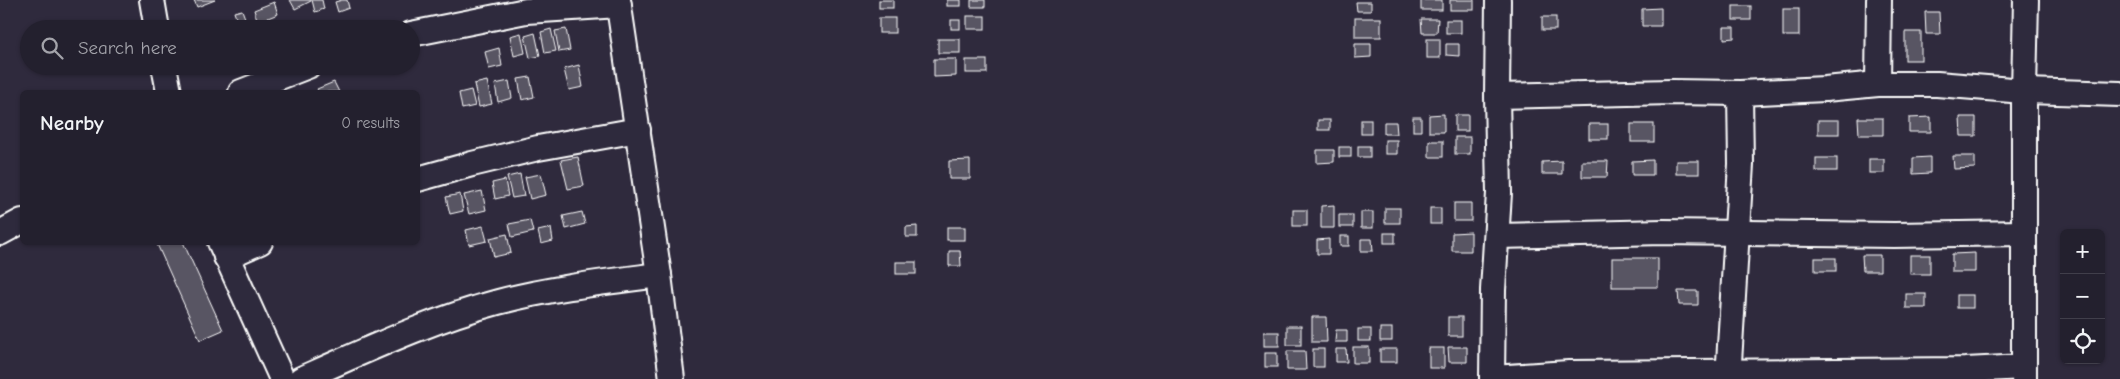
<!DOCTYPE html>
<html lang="en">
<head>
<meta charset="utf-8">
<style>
	:root { --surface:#23202e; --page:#2f2d3a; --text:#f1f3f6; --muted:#a3a3aa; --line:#403e4a }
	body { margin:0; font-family:"Comic Neue",sans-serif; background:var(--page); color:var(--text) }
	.controls { position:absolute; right:15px; bottom:15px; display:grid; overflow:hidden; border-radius:8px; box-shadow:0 1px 4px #0004 }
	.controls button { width:45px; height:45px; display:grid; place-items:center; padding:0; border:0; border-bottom:1px solid var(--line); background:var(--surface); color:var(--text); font:25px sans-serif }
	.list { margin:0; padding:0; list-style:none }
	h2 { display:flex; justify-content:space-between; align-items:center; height:65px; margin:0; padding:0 20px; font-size:21px }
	h2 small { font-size:16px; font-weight:400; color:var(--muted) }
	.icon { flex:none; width:28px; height:28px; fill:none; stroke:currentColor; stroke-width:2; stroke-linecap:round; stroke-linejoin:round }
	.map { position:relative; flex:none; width:2120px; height:379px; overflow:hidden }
	.search { position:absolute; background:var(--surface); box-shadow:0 1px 4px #0004; left:20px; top:20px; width:400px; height:55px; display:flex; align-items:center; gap:12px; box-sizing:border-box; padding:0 18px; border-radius:28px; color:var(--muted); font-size:19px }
	.panel { position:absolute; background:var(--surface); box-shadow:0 1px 4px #0004; left:20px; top:90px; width:400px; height:155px; border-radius:8px }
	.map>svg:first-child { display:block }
	.building { fill:#595564; stroke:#fff }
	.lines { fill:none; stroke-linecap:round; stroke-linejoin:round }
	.minor-casing { stroke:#fff; stroke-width:28 }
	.minor { stroke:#2f2a3d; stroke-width:24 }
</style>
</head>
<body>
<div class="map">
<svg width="2120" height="379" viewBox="0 0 2120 379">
	<rect width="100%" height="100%" fill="#2f2a3d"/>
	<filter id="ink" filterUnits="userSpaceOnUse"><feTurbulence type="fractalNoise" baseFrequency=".02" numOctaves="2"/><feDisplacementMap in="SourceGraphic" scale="10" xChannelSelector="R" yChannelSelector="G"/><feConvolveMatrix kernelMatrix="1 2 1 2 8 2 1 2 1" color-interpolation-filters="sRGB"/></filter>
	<g filter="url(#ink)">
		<!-- building -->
		<g class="building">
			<polygon points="194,0 215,0 197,7"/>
			<polygon points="290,0 311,0 311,1 295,9"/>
			<polygon points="312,0 322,0 324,9 315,12"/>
			<polygon points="342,0 347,0 349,8 338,12 335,2"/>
			<rect x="879" y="0" width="14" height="8"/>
			<rect x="947" y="0" width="14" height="6"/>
			<rect x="971" y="0" width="14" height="7"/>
			<rect x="1421" y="0" width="21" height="10"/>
			<rect x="1450" y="0" width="24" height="10"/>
			<polygon points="274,2 278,14 258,22 254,10"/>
			<polygon points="1356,2 1371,2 1371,11 1357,11"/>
			<rect x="1733" y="6" width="18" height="14"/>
			<polygon points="1661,8 1661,26 1642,26 1642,9"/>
			<rect x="1783" y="9" width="16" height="27"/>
			<polygon points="242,10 249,29 240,29 234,12"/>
			<polygon points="1925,12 1939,12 1940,34 1926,34"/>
			<rect x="967" y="16" width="18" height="13"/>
			<rect x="1542" y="17" width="14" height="13"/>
			<rect x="879" y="18" width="16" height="15"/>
			<rect x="1355" y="18" width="26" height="19"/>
			<polygon points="226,19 229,29 212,29 210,25"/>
			<polygon points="1421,19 1438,19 1437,33 1422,33"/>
			<rect x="951" y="20" width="9" height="9"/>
			<rect x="1446" y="20" width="15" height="13"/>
			<polygon points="1724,27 1734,27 1734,38 1724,39"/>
			<polygon points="551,29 556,51 545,53 541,32"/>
			<polygon points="566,29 570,50 559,52 555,31"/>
			<rect x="1905" y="32" width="16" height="28"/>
			<polygon points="521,33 525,53 514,56 510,36"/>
			<polygon points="535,33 540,56 530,58 525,36"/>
			<rect x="938" y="39" width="22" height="14"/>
			<rect x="1427" y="39" width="13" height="19"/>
			<polygon points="1355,44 1371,44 1371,57 1355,58"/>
			<polygon points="1446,44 1459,44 1459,56 1446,55"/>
			<polygon points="499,48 502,66 489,69 485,52"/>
			<polygon points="934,59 956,59 956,76 934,77"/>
			<rect x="966" y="60" width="21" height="13"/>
			<polygon points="579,65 583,87 569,90 564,69"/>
			<polygon points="530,77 534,97 522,100 518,79"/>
			<polygon points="487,81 492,104 479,107 474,84"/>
			<polygon points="509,81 512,98 498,102 495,84"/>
			<polygon points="334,82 339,92 319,92 317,89"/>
			<polygon points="471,90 475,106 462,109 459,93"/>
			<polygon points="1444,114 1444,132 1429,132 1429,115"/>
			<rect x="1455" y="115" width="13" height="16"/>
			<rect x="1413" y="117" width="8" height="14"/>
			<polygon points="1931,117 1931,132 1909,132 1909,118"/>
			<polygon points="1960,117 1976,117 1976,136 1961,136"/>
			<polygon points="1858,118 1883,118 1883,135 1859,135"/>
			<rect x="1318" y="120" width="12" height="10"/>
			<rect x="1361" y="120" width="10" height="14"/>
			<rect x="1818" y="120" width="21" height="14"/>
			<polygon points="1384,122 1396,122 1397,134 1384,134"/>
			<rect x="1589" y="124" width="19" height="15"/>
			<rect x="1631" y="124" width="23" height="18"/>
			<rect x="1455" y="137" width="15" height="17"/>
			<rect x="1385" y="140" width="12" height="14"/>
			<rect x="1429" y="141" width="14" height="16"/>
			<rect x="1358" y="146" width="12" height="11"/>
			<rect x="1339" y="147" width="12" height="10"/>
			<polygon points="1317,150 1334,150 1334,162 1317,163"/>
			<polygon points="1953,156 1975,156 1975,168 1954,169"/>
			<polygon points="578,157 584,186 568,189 561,160"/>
			<polygon points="1930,157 1930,173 1913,174 1913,158"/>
			<rect x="1816" y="158" width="21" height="13"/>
			<rect x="1869" y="159" width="15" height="14"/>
			<polygon points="970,160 970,179 949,179 949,161"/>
			<polygon points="1653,160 1653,175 1632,175 1632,161"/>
			<polygon points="1562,161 1562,174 1542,174 1542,162"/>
			<polygon points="1582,161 1608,161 1607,177 1582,177"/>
			<rect x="1676" y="161" width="23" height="13"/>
			<polygon points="520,174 524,196 512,198 507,177"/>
			<polygon points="541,174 546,195 530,199 525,177"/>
			<polygon points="505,180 508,196 495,199 492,183"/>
			<polygon points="482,191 486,210 469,214 464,195"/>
			<polygon points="460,194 463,211 450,214 446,197"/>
			<rect x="1454" y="203" width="17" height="18"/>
			<polygon points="1334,205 1334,228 1321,228 1321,206"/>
			<rect x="1385" y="208" width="15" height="15"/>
			<rect x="1430" y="208" width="11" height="16"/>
			<rect x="1293" y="210" width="14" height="16"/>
			<polygon points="582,212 585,224 566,229 563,216"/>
			<rect x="1361" y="212" width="12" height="16"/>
			<rect x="1339" y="215" width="14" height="12"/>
			<polygon points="530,220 533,232 512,237 509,224"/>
			<polygon points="483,226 487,241 469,245 466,230"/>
			<polygon points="917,226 917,237 906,237 906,227"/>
			<rect x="947" y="227" width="18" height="13"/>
			<polygon points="551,228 553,241 541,244 538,231"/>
			<polygon points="1471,232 1471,251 1452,251 1452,233"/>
			<rect x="1384" y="233" width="11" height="10"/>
			<polygon points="507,234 511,253 494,257 490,238"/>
			<rect x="1340" y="236" width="9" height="10"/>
			<polygon points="1329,239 1329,254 1317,254 1317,240"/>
			<polygon points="1361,239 1372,239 1373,251 1361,251"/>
			<polygon points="156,242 183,242 223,330 200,340"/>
			<polygon points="949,251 960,251 961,266 949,266"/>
			<polygon points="1975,253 1975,272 1952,272 1952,254"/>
			<polygon points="1862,255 1880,255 1880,271 1863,271"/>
			<rect x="1910" y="255" width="20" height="19"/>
			<rect x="1612" y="258" width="46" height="29"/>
			<rect x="1815" y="258" width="21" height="13"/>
			<rect x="896" y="262" width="20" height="12"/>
			<polygon points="1678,291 1698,291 1698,305 1679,305"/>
			<rect x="1906" y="294" width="20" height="14"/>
			<rect x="1957" y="295" width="16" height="13"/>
			<polygon points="1312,317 1326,317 1327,342 1312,342"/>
			<rect x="1448" y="317" width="14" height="19"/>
			<rect x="1287" y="326" width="14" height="19"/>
			<rect x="1380" y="328" width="12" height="13"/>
			<rect x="1358" y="329" width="13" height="12"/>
			<polygon points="1336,330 1347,330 1347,342 1335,342"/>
			<rect x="1264" y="332" width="15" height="14"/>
			<rect x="1353" y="347" width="16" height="16"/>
			<polygon points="1448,347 1467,347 1467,362 1449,362"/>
			<rect x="1429" y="348" width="15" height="20"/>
			<rect x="1313" y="349" width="11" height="18"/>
			<polygon points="1336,349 1346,349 1347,362 1336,362"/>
			<rect x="1380" y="349" width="17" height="13"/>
			<polygon points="1287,351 1305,351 1306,370 1287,370"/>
			<rect x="1265" y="353" width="12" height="14"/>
		</g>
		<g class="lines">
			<!-- minor casing -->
			<g class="minor-casing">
				<g id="minor">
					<polyline points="152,0 157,29"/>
					<polyline points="618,0 659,275 672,379"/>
					<polyline points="411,34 526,11 619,5"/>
					<polyline points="164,66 169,92"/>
					<polyline points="1878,84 1879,0"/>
					<polyline points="241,92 308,66"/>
					<polyline points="1497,96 1672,92 1740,93 1825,89 1878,84 1937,84 2024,91 2120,94"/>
					<polyline points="418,179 472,164 538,148 638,130"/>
					<polyline points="0,233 22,221"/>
					<polyline points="1497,236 1663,232 1894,235 2024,233"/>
					<polyline points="220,242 282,379"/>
					<polyline points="226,257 260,242"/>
					<polyline points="1492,378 1569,373 1966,370 2024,367"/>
					<path d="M301,379c64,-28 129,-59 197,-77 53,-14 107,-20 161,-27"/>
					<polyline points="1492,379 1493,290 1499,193 1497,96 1498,0"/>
					<polyline points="1728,379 1741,164 1740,93"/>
					<polyline points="2024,379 2024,91 2026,0"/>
				</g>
			</g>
			<!-- minor -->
			<use href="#minor" class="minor"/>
		</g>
	</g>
</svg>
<div class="controls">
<button>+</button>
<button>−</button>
<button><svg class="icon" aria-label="locate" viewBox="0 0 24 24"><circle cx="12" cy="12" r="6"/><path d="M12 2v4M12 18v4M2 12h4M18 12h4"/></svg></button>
</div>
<div class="search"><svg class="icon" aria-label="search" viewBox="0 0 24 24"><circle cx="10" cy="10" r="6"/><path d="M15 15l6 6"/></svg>Search here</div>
<section class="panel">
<h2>Nearby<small>0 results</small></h2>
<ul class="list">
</ul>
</section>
</div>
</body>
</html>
